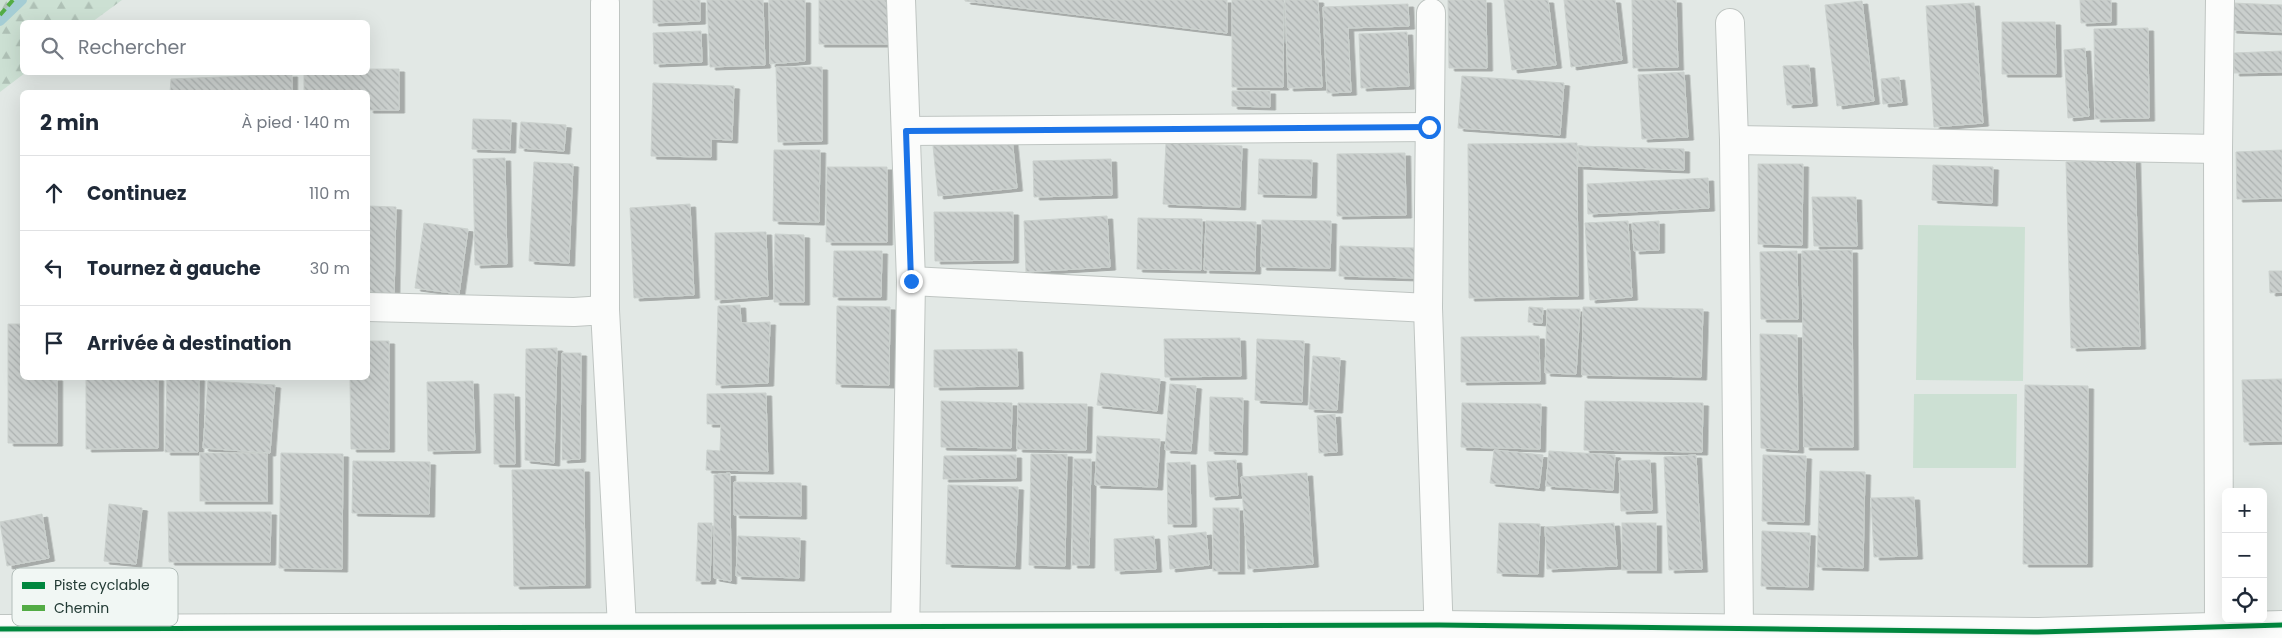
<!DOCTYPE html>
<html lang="fr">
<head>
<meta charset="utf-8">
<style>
	:root { --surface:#fff; --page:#f6f6f7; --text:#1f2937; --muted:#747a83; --line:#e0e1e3 }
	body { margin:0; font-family:Poppins,sans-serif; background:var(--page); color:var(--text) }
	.controls { position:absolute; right:15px; bottom:15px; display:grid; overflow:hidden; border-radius:8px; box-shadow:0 5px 20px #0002 }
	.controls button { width:45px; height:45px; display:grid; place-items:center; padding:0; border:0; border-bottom:1px solid var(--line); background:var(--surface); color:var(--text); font:25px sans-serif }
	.stop { position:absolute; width:15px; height:15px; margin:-11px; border:4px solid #1a73e8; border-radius:50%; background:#fff }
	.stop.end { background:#1a73e8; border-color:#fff; box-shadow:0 1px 5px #0008 }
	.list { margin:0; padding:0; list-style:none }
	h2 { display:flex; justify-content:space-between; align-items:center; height:65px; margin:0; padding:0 20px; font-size:21px }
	h2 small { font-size:16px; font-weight:400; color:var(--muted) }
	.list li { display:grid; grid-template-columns:32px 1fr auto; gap:15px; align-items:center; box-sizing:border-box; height:75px; padding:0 20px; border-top:1px solid var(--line) }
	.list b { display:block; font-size:19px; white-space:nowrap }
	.list em { font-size:16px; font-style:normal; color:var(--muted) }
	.icon { flex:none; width:28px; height:28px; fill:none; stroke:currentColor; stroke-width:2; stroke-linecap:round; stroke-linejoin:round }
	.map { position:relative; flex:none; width:2282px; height:638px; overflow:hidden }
	.search { position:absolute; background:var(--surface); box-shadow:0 5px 20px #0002; left:20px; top:20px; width:350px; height:55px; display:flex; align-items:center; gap:12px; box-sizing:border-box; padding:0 18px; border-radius:8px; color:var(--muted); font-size:19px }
	.panel { position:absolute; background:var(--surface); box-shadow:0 5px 20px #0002; left:20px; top:90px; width:350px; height:290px; border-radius:8px }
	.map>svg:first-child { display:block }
	.green { fill:#cce0d3 }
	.forest { fill:url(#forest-firs) }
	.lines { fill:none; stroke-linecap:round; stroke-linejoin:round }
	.stream { stroke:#a5cdd4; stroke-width:10 }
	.building { fill:url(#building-back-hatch); stroke:#cbd1ce; filter:url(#shadow) }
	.minor-casing { stroke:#bfc5c2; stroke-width:30 }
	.minor { stroke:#fbfcfb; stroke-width:28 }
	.quiet { stroke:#53ac45; stroke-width:4; stroke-dasharray:8 4; stroke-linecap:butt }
	.cycleway-casing { stroke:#f1f7f4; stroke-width:8 }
	.cycleway { stroke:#00873e; stroke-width:5 }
	.route { stroke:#1a73e8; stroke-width:6 }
	.key { fill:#f1f7f4; stroke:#b3beba; stroke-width:1 }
	.key-label { font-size:14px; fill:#223a34 }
</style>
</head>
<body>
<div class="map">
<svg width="2282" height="638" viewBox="0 0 2282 638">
	<defs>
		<pattern id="forest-firs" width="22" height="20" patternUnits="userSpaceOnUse" patternTransform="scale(1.25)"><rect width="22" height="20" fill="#cce0d3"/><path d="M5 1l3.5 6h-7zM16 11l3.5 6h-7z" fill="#afc1b6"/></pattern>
		<pattern id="building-back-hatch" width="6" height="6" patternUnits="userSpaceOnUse" patternTransform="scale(1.25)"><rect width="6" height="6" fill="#cacfcd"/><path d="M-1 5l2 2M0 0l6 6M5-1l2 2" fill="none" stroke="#adb2b1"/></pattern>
		<filter id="shadow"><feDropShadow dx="5.5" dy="3" stdDeviation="0" flood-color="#0004"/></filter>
	</defs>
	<rect width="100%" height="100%" fill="#e2e8e5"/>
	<!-- green -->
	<g class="green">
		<polygon points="1918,225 2025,227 2023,381 1916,380"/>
		<polygon points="1914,394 2017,394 2016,468 1913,468"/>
	</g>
	<!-- forest -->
	<polygon class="forest" points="0,0 122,0 92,22 22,22 22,72 25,73 0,92"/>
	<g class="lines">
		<!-- stream -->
		<polyline class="stream" points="0,21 22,0"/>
	</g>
	<!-- building -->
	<g class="building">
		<polygon points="653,0 700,0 700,21 653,23"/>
		<polygon points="707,0 763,0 765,65 710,67"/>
		<polygon points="769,0 805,0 805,61 770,64"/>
		<polygon points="819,0 892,0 891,44 819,44"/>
		<polygon points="965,0 1227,0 1227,33 965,1"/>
		<polygon points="1232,0 1284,0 1283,87 1232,87"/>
		<polygon points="1285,0 1318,0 1322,87 1288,88"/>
		<polygon points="1448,0 1486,0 1487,68 1449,68"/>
		<polygon points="1504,0 1548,0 1556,65 1512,70"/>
		<polygon points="1564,0 1615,0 1622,60 1571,67"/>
		<polygon points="1632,0 1676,0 1678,67 1633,68"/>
		<polygon points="2080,0 2111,0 2111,22 2081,23"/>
		<polygon points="1862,1 1874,101 1837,106 1825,5"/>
		<polygon points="1974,3 1983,123 1934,127 1926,6"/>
		<polygon points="2232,3 2282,5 2282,32 2231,30"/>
		<polygon points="1408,4 1409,26 1348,28 1351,92 1327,93 1323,7"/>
		<polygon points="2002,22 2055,22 2056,74 2002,74"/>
		<polygon points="2148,28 2149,118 2095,119 2094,29"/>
		<polygon points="701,31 702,62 654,64 653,33"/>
		<polygon points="1407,32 1409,86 1361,88 1359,34"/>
		<polygon points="2085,48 2089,116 2068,118 2064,50"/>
		<polygon points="2282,51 2282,72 2234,73 2234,53"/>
		<polygon points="1809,65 1812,103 1787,105 1783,66"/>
		<polygon points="776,67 822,67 822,141 778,142"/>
		<polygon points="368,69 399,69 399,110 368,110 368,92 304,92 304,72 368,72"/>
		<polygon points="1684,72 1688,137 1642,139 1638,75"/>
		<polygon points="292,74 292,92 170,92 171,79"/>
		<polygon points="1462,76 1564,83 1560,135 1458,128"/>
		<polygon points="1899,77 1902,102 1883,104 1881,79"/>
		<polygon points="653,83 734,86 732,140 711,139 711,157 651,156"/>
		<polygon points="1232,91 1270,91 1270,107 1232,106"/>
		<polygon points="473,119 511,120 510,150 472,149"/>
		<polygon points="521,122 566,125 564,151 519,148"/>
		<polygon points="1012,138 1017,188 938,196 933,146"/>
		<polygon points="1166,143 1242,146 1240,207 1163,204"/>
		<polygon points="1577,143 1578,296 1469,298 1468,144"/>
		<polygon points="1578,146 1684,149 1684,170 1578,166"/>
		<polygon points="774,150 820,150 819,222 773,221"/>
		<polygon points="2282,150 2282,198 2237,199 2236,152"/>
		<polygon points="1405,153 1406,215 1337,216 1337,154"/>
		<polygon points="505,158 507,264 475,265 473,159"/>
		<polygon points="1111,159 1112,195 1034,197 1033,161"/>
		<polygon points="1259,159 1312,160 1311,195 1258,194"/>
		<polygon points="2135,160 2140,346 2071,348 2066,162"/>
		<polygon points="534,162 573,164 569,263 529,261"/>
		<polygon points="1758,164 1803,164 1802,245 1758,244"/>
		<polygon points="1933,165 1993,167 1992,203 1932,200"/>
		<polygon points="827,167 887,167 887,242 826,242"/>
		<polygon points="1708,178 1709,208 1588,214 1587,184"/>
		<polygon points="1812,197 1856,197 1857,246 1814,246"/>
		<polygon points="690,204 694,295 634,298 630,208"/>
		<polygon points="368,206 396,207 394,300 368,300"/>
		<polygon points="934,212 1013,212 1013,260 935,261"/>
		<polygon points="1107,216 1110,267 1026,272 1024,221"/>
		<polygon points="1138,218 1202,219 1201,270 1137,269"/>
		<polygon points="1262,220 1331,221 1330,268 1261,267"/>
		<polygon points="1206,221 1256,222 1255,271 1204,270"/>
		<polygon points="1628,221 1632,297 1590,300 1585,223"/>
		<polygon points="1659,221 1659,250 1634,251 1632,223"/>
		<polygon points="424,223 468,229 459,294 415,288"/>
		<polygon points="766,232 768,296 715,300 715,233"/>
		<polygon points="775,234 804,235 804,302 774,302"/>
		<polygon points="1340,246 1416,248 1415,278 1339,276"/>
		<polygon points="1852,250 1853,447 1804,447 1802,251"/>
		<polygon points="834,251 882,251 881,297 833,297"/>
		<polygon points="1797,251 1798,319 1761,319 1760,252"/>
		<polygon points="2269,271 2282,271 2282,292 2270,293"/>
		<polygon points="740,305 741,323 770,322 768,383 716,385 718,306"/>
		<polygon points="837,306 890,307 889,385 836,384"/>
		<polygon points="1529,307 1543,308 1542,323 1528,322"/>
		<polygon points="1583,307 1703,309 1701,377 1582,375"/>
		<polygon points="1547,309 1580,309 1576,374 1545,373"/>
		<polygon points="8,324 22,324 22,378 57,378 57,443 8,443"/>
		<polygon points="1760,334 1797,335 1798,450 1761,448"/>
		<polygon points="1539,336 1540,381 1461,382 1461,337"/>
		<polygon points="1240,338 1241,376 1165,377 1164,339"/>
		<polygon points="1257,339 1304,341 1302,402 1255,400"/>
		<polygon points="368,341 389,341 389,449 351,449 350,378 368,378"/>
		<polygon points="557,348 554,463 525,460 526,349"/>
		<polygon points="1017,349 1018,386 934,387 934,350"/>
		<polygon points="562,353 581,353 580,459 562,460"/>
		<polygon points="1313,356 1340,358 1337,410 1309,409"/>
		<polygon points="1101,373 1160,379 1157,411 1097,405"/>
		<polygon points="86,378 158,378 158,448 86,449"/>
		<polygon points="167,378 199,378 198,452 165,452"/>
		<polygon points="2282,379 2282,441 2244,442 2242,380"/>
		<polygon points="208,381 275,385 270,453 203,448"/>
		<polygon points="473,381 475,450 428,451 427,382"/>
		<polygon points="1170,384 1196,386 1191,451 1165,450"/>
		<polygon points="2025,385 2088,386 2087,564 2023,564"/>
		<polygon points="766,393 768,471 706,470 707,450 720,451 721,424 707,424 707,394"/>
		<polygon points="494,394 514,394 515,464 494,464"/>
		<polygon points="1210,397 1243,398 1242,452 1209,451"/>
		<polygon points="941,401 1012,403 1011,448 941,447"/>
		<polygon points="1585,401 1703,403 1702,452 1584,450"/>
		<polygon points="1018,403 1087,404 1086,450 1017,449"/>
		<polygon points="1462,403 1541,404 1540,449 1461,447"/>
		<polygon points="1335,414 1337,452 1319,453 1317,416"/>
		<polygon points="1097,436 1160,439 1157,487 1095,485"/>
		<polygon points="1494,450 1543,455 1539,488 1490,483"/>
		<polygon points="1549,451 1615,455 1613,490 1546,486"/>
		<rect x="200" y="453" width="67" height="48"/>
		<polygon points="281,453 343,454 342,569 279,568"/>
		<polygon points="1031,454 1067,454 1065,566 1029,565"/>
		<polygon points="1016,455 1016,478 943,479 944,456"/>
		<polygon points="1696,455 1702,569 1669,570 1664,457"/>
		<polygon points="1763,455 1806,456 1804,522 1762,521"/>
		<polygon points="1074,459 1091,459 1089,565 1072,565"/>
		<polygon points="1236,460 1238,495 1210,497 1207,462"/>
		<polygon points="1650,460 1652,510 1621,511 1619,461"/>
		<polygon points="353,461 430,462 429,514 352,513"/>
		<polygon points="1190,462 1191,524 1168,524 1167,463"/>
		<polygon points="584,469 585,585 514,586 512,470"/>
		<polygon points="1820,471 1865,472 1863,568 1817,567"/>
		<polygon points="730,473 731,581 714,578 714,475"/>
		<polygon points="1307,473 1313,564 1248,569 1241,477"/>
		<polygon points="734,482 801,483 801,516 734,515"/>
		<polygon points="948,485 1018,487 1015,566 946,564"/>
		<polygon points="1914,497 1917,556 1874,557 1871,498"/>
		<polygon points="109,504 142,508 136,564 104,561"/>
		<rect x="1213" y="508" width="26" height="63"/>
		<polygon points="168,512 271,512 270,562 169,562"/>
		<polygon points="42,514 49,558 7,566 0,522"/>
		<polygon points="698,523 712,523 710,581 696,581"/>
		<polygon points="1499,523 1540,524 1538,574 1497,573"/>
		<polygon points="1614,523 1617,566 1547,569 1545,527"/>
		<rect x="1622" y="523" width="34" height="47"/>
		<polygon points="1762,531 1810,533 1808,587 1761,586"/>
		<polygon points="1206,532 1209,565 1170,569 1168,536"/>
		<polygon points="738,536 800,538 799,578 736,576"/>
		<polygon points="1154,536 1156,569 1115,571 1114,539"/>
	</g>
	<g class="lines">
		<!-- minor casing -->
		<g class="minor-casing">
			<g id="minor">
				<polyline points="901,0 911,281 905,638"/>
				<polyline points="605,3 605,310"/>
				<polyline points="1431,13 1428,308 1439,638"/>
				<polyline points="1730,23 1734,140 1739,628"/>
				<polyline points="906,131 1429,127"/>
				<polyline points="1734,140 2218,149"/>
				<polyline points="911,281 1428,308"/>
				<polyline points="368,307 574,312 605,310 622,627"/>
				<polyline points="2219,626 2218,149 2220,0"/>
				<polyline points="0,629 1439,625 2038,632 2282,625"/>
			</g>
		</g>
		<!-- minor -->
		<use href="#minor" class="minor"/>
		<!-- quiet -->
		<polyline class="quiet" points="0,15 13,0"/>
		<!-- cycleway casing -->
		<g class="cycleway-casing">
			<polyline id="cycleway" points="0,629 1439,625 2038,632 2282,625"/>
		</g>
		<!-- cycleway -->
		<use href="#cycleway" class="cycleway"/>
	</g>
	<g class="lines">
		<!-- route -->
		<polyline class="route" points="911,281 906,131 1429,127"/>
	</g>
	<!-- legend -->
	<rect x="12" y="568" width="166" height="58" rx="8" class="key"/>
	<rect x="22" y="582" width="23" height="7" fill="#00873e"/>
	<rect x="22" y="605" width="23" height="6" fill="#53ac45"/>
	<g class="key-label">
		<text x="54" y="590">Piste cyclable</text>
		<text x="54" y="613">Chemin</text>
	</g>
</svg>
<div class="controls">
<button>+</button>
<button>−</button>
<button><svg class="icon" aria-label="locate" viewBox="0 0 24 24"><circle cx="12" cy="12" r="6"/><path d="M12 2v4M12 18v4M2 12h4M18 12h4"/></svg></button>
</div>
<div class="stop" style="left:1429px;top:127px"></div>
<div class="stop end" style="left:911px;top:281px"></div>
<div class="search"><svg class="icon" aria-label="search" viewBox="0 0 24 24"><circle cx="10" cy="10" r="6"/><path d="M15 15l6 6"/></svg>Rechercher</div>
<section class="panel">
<h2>2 min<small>À pied · 140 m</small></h2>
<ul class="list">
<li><svg class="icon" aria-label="ahead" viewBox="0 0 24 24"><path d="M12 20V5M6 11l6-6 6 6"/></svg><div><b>Continuez</b></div><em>110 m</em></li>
<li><svg class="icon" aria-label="left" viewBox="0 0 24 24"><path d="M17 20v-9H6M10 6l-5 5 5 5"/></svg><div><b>Tournez à gauche</b></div><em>30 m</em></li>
<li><svg class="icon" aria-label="arrive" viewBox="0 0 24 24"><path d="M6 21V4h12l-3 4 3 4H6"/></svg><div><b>Arrivée à destination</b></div></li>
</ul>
</section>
</div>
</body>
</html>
